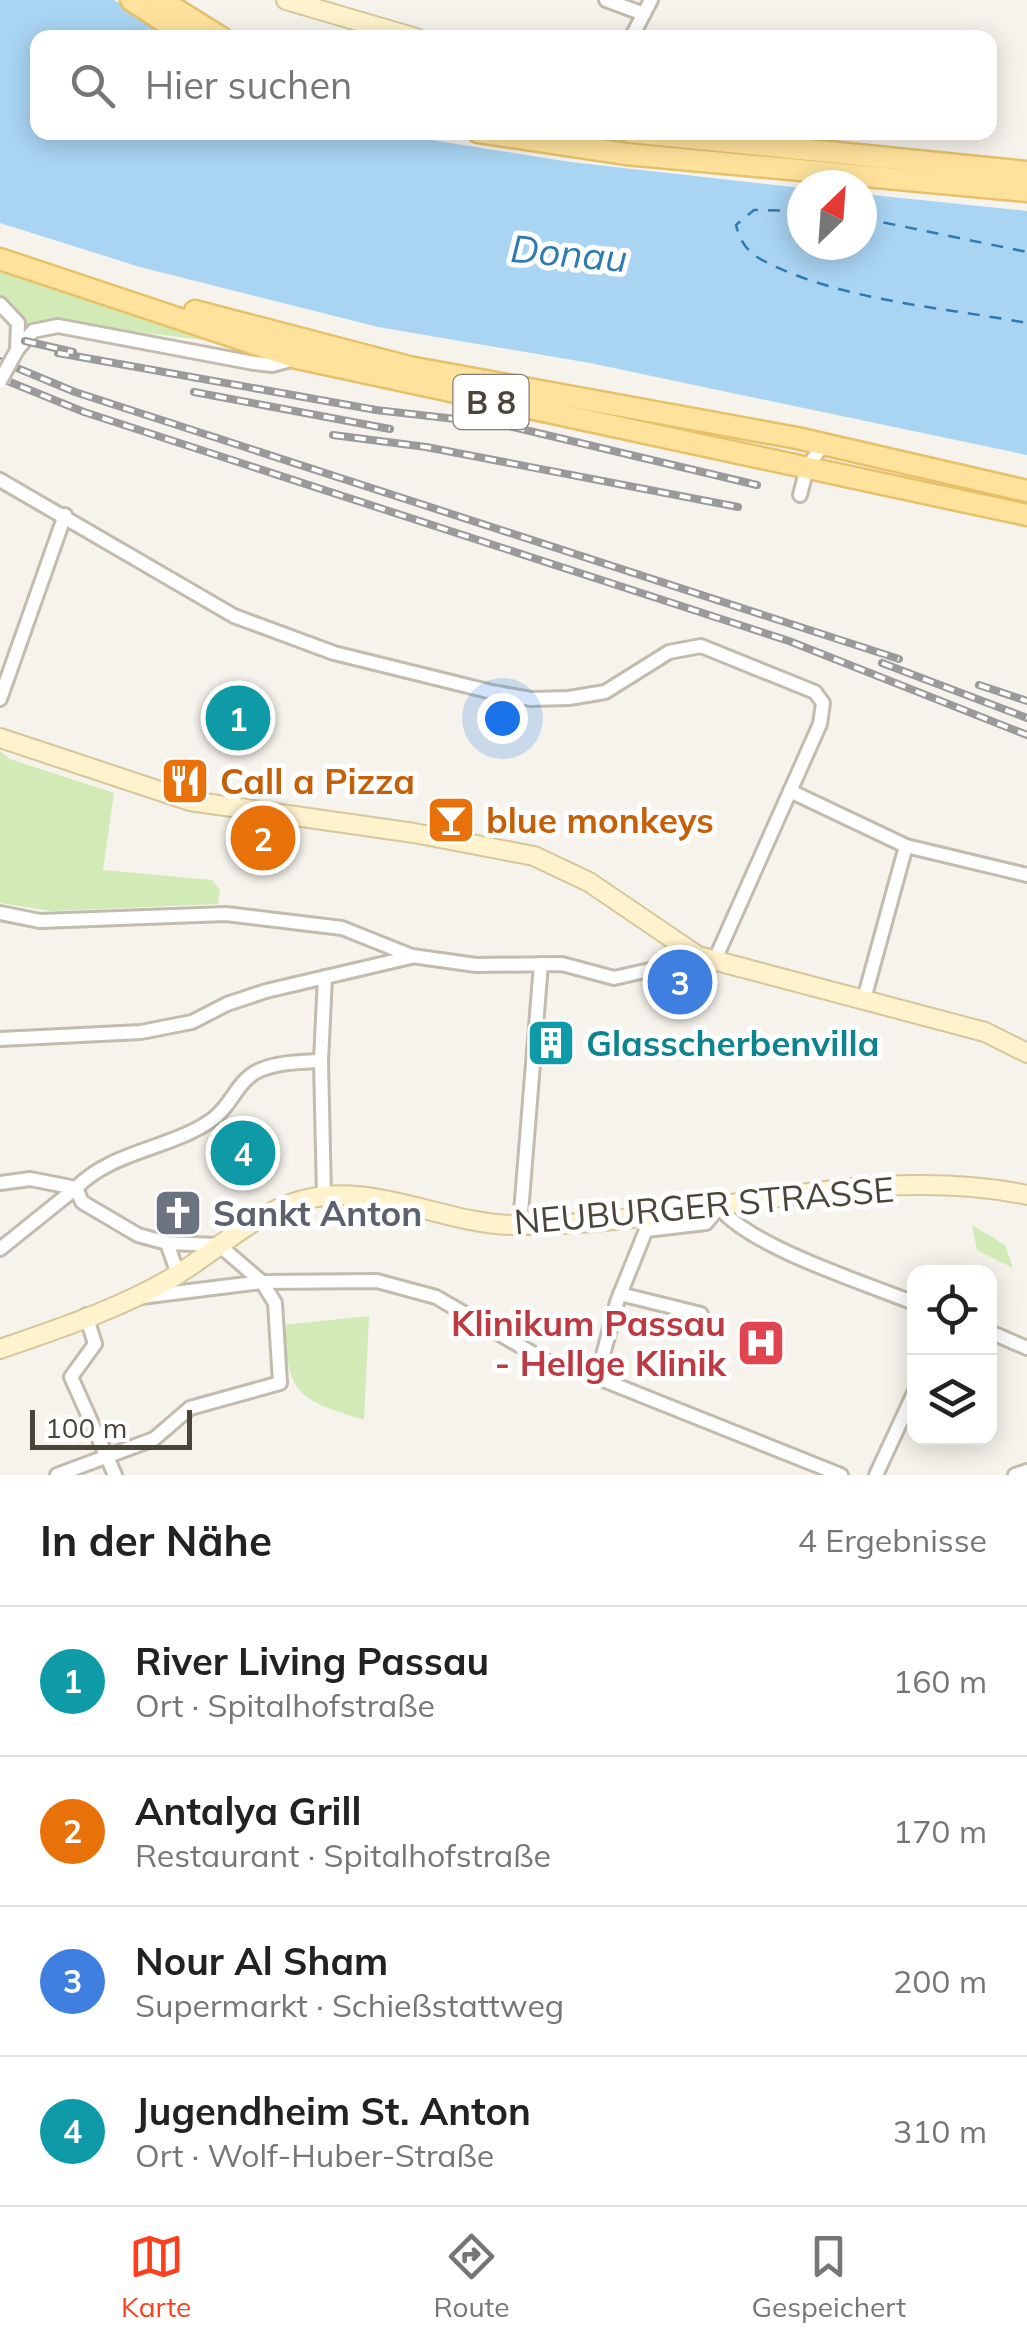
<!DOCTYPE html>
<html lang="de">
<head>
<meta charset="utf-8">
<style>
	:root { --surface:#fff; --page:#f2f2f2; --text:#222; --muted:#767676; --line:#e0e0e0; --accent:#fc3f1d }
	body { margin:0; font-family:Mulish,sans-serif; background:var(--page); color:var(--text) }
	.controls { position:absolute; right:30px; bottom:30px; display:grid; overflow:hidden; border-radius:20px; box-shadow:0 5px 25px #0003 }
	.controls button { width:90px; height:90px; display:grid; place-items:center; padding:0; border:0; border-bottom:2px solid var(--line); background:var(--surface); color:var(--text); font:50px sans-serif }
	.compass { position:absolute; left:787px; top:170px; width:90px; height:90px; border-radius:50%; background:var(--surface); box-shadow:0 5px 25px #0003; rotate:25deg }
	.scale { position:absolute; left:30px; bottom:25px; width:162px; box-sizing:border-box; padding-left:10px; border:5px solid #4b4439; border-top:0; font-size:28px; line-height:35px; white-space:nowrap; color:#4b4439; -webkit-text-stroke:8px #fff; paint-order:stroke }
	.you { position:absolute; left:502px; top:718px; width:35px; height:35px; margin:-25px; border:8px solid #fff; border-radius:50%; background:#1a73e8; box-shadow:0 0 0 15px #1a73e833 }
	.badge { display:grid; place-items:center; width:65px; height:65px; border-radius:50%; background:var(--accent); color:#fff; font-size:32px; font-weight:700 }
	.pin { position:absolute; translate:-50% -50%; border:5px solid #fff; box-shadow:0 2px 10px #0006 }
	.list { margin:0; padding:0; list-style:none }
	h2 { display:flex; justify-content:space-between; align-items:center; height:130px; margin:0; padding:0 40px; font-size:42px }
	h2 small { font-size:32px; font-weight:400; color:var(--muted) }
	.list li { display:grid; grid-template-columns:65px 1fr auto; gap:30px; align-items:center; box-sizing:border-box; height:150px; padding:0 40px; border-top:2px solid var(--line) }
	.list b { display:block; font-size:38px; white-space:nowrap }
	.list p { margin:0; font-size:32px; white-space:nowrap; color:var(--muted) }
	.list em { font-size:32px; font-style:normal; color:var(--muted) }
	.icon { flex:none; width:55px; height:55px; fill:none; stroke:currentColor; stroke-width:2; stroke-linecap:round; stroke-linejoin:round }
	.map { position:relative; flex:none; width:1027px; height:1475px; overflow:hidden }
	.search { position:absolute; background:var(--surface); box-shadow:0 5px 25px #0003; left:30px; right:30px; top:30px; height:110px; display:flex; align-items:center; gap:25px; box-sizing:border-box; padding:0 35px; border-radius:20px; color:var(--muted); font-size:38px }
	.sheet { height:730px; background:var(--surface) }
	nav { display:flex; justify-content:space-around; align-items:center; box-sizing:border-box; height:140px; border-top:2px solid var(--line); background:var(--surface); font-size:28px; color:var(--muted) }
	nav a { display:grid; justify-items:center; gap:5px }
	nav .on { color:var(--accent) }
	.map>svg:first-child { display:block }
	.green { fill:#d2eab5 }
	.water { fill:#a9d4f2 }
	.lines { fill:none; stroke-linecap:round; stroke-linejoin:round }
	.ferry { stroke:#2e7ab2; stroke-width:2.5; stroke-dasharray:12 10; stroke-linecap:butt }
	.street-casing { stroke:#c2bbae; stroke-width:18 }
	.secondary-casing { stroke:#d6c79b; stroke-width:22 }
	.primary-casing { stroke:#e6c16a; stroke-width:25 }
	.street { stroke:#fff; stroke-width:12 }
	.secondary { stroke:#fff3cd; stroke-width:18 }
	.primary { stroke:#ffe39c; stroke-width:20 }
	.rail-casing { stroke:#9a9a9a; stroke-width:8 }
	.rail { stroke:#fff; stroke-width:4; stroke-dasharray:11; stroke-linecap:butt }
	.street-bridge-casing { stroke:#c2bbae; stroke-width:18; stroke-linecap:butt }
	.street-bridge { stroke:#fff; stroke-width:12 }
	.labels { text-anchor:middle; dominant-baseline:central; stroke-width:10; stroke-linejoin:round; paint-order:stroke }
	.shield { fill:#fff; stroke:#817c74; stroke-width:2.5 }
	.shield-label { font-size:32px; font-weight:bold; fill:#4b4439 }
	.food-label { font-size:35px; font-weight:bold; fill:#c56008; stroke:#fff; text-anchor:start }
	.culture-label { font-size:35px; font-weight:bold; fill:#0d838f; stroke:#fff; text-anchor:start }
	.street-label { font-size:35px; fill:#4b4439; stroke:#fff }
	.worship-label { font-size:35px; font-weight:bold; fill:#5b616d; stroke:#fff; text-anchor:start }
	.health-label { font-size:35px; font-weight:bold; fill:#be3a42; stroke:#fff; text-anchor:end }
	.water-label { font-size:38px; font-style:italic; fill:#2e7ab2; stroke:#fff }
</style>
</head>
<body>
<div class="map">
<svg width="1027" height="1475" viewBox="0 0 1027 1475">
	<rect width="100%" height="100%" fill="#f6f3ec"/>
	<!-- green -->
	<g class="green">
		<polygon points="0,271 204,340 54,322 30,326 0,300"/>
		<polygon points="0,751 10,759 114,793 103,870 212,880 220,890 218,904 51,911 0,903"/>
		<polygon points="972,1225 1005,1245 1013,1268 977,1250"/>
		<path d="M369,1316l-5,104c-68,-21 -75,-25 -81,-95z"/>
	</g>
	<!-- water -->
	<polygon class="water" points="0,0 114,0 171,37 38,38 38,132 388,133 570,162 802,188 802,245 862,245 862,194 1027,211 1027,455 590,363 378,327 140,267 0,223"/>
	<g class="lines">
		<!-- ferry -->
		<g class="ferry">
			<path d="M802,211l-48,-1 -18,15c4,16 11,27 26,35 79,41 179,47 265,63"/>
			<polyline points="862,218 1027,252"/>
		</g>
		<!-- street casing -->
		<g class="street-casing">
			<g id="street">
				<polyline points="606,0 644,14"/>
				<polyline points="631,38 651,0"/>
				<polyline points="0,304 18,323 17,349"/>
				<polyline points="17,350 33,331 58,326 254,363 272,365 295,359"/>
				<polyline points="0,480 234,616 334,653 492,692 531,699 569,698 605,692 669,652 701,646 815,692 823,703 820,724 714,962"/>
				<polyline points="800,495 807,468 822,446"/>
				<polyline points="0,699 65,515"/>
				<polyline points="790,791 906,846 1027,875"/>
				<polyline points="0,913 40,921 226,914 342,928 412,956 476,965 562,964 614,978 654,969 685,950"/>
				<polyline points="864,999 906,846"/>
				<polyline points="0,1039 141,1032 192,1022 227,1004 266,991 411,957"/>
				<path d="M0,1183l30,-4 46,9c37,-38 96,-39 137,-69 20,-15 24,-39 47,-49 19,-8 41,-8 61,-9"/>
				<polyline points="324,1196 321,1061 325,977"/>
				<polyline points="520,1225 541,964"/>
				<polyline points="167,1243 178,1274"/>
				<polyline points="0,1249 76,1188 82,1202 138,1235 167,1243 219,1245 262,1282 275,1303 280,1383 190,1408 154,1439 57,1475"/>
				<polyline points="620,1294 701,1314"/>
				<polyline points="141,1297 262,1282 377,1281 436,1297 553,1365 583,1372 841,1475"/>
				<polyline points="86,1315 95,1344 71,1377 115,1475"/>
				<polyline points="990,1332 1027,1348"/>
				<path d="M597,1378l20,-76 29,-72 60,-7 13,-16c31,40 146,76 195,96"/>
				<polyline points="876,1475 914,1393"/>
				<polyline points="1015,1475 1027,1471"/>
			</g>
		</g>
		<!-- secondary casing -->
		<g class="secondary-casing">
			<g id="secondary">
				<polyline points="286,0 416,38"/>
				<polyline points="0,738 190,801 414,833 534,856 589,882 698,956 985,1032 1027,1053"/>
				<path d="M0,1349c58,-20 122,-41 175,-73 38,-23 73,-57 115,-72 77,-28 148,20 224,21 171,3 343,-65 513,-30"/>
			</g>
		</g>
		<!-- primary casing -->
		<g class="primary-casing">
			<g id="primary">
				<polyline points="131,0 189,38"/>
				<polyline points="161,0 222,38"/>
				<polyline points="478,132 626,154 1027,191"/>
				<polyline points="630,132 1027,172"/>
				<polyline points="0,259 297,358 1027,515"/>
				<polyline points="195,311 409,367 797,438 1027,491"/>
			</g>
		</g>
		<!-- street -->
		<use href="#street" class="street"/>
		<!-- secondary -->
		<use href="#secondary" class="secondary"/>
		<!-- primary -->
		<use href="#primary" class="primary"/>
		<!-- rail casing -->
		<g class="rail-casing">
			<g id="rail">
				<polyline points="25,341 73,352"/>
				<polyline points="58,353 376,410 500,424 757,485"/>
				<polyline points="0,361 75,392 899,659"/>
				<polyline points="0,378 84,412 789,641 1027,735"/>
				<polyline points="194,392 390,429"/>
				<polyline points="333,435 426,447 738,507"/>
				<polyline points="882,663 1027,718"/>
				<polyline points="979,685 1027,701"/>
			</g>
		</g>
		<!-- rail -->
		<use href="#rail" class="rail"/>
		<!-- street-bridge casing -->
		<g class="street-bridge-casing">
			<polyline id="street-bridge" points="0,381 17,350"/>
		</g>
		<!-- street-bridge -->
		<use href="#street-bridge" class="street-bridge"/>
	</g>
	<!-- icons -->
	<defs>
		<g id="restaurant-square" transform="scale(2.5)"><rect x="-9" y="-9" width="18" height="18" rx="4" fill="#e8710a" stroke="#fff"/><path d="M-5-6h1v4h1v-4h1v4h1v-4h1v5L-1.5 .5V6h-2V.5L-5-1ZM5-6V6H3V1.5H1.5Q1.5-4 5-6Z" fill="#fff"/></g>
		<g id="bar-square" transform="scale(2.5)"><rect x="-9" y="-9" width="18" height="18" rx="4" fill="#e8710a" stroke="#fff"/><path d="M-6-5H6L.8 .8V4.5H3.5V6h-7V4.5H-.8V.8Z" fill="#fff"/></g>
		<g id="building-square" transform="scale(2.5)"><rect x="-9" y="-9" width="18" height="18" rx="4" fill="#0f9aa8" stroke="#fff"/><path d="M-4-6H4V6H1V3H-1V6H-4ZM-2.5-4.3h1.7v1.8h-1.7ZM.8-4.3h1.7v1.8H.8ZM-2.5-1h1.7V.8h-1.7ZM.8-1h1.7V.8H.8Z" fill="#fff"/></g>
		<g id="church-square" transform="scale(2.5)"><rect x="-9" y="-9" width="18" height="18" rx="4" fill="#6b7280" stroke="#fff"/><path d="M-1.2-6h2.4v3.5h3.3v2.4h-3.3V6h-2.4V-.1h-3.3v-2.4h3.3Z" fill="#fff"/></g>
		<g id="hospital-square" transform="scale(2.5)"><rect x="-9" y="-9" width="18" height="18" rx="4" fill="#e0444e" stroke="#fff"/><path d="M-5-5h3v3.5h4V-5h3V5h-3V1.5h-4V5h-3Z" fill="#fff"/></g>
	</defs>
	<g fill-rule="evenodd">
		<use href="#restaurant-square" x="185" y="781"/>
		<use href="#bar-square" x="451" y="820"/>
		<use href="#building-square" x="551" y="1043"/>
		<use href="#church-square" x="178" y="1213"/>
		<use href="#hospital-square" x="761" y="1343"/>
	</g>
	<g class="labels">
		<!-- shield labels -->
		<rect class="shield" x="453.5" y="375" width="75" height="54" rx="8"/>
		<g class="shield-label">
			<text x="491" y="402">B 8</text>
		</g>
		<!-- food labels -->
		<g class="food-label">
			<text x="220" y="781">Call a Pizza</text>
			<text x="486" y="820">blue monkeys</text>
		</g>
		<!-- culture labels -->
		<g class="culture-label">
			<text x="586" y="1043">Glasscherbenvilla</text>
		</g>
		<!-- street labels -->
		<g class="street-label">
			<text transform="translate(704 1205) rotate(-5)">NEUBURGER STRASSE</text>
		</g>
		<!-- worship labels -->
		<g class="worship-label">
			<text x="213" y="1213">Sankt Anton</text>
		</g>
		<!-- health labels -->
		<g class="health-label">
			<text x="726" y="1323">Klinikum Passau<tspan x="726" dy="40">- Hellge Klinik</tspan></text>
		</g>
		<!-- water labels -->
		<g class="water-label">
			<text transform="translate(569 253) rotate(5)">Donau</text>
		</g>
	</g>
</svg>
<div class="controls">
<button><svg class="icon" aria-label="locate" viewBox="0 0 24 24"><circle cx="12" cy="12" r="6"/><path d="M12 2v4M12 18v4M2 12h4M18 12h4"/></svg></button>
<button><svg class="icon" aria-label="layers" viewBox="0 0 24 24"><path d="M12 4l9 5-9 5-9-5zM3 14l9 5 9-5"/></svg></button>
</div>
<svg class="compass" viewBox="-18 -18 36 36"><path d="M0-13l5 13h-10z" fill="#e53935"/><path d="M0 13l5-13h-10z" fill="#767676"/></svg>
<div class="scale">100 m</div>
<div class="you"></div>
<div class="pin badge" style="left:238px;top:718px;background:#0f9aa8">1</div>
<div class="pin badge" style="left:263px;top:838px;background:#e8710a">2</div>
<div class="pin badge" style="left:680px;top:982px;background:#3f7fe0">3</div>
<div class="pin badge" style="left:243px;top:1153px;background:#0f9aa8">4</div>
<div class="search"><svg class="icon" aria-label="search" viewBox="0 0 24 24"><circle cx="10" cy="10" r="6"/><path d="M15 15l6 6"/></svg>Hier suchen</div>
</div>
<section class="sheet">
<h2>In der Nähe<small>4 Ergebnisse</small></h2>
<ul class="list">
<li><span class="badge" style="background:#0f9aa8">1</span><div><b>River Living Passau</b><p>Ort · Spitalhofstraße</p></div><em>160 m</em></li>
<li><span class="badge" style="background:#e8710a">2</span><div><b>Antalya Grill</b><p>Restaurant · Spitalhofstraße</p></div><em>170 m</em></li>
<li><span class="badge" style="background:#3f7fe0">3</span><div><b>Nour Al Sham</b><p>Supermarkt · Schießstattweg</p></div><em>200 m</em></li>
<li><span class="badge" style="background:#0f9aa8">4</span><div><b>Jugendheim St. Anton</b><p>Ort · Wolf-Huber-Straße</p></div><em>310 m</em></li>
</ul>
</section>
<nav>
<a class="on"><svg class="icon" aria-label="map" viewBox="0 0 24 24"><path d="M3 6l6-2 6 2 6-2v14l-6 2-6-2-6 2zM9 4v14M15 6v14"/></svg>Karte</a>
<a><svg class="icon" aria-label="directions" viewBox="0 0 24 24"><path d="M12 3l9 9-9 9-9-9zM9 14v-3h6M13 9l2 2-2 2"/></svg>Route</a>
<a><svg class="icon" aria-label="saved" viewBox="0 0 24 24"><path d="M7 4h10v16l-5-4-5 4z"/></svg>Gespeichert</a>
</nav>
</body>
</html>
